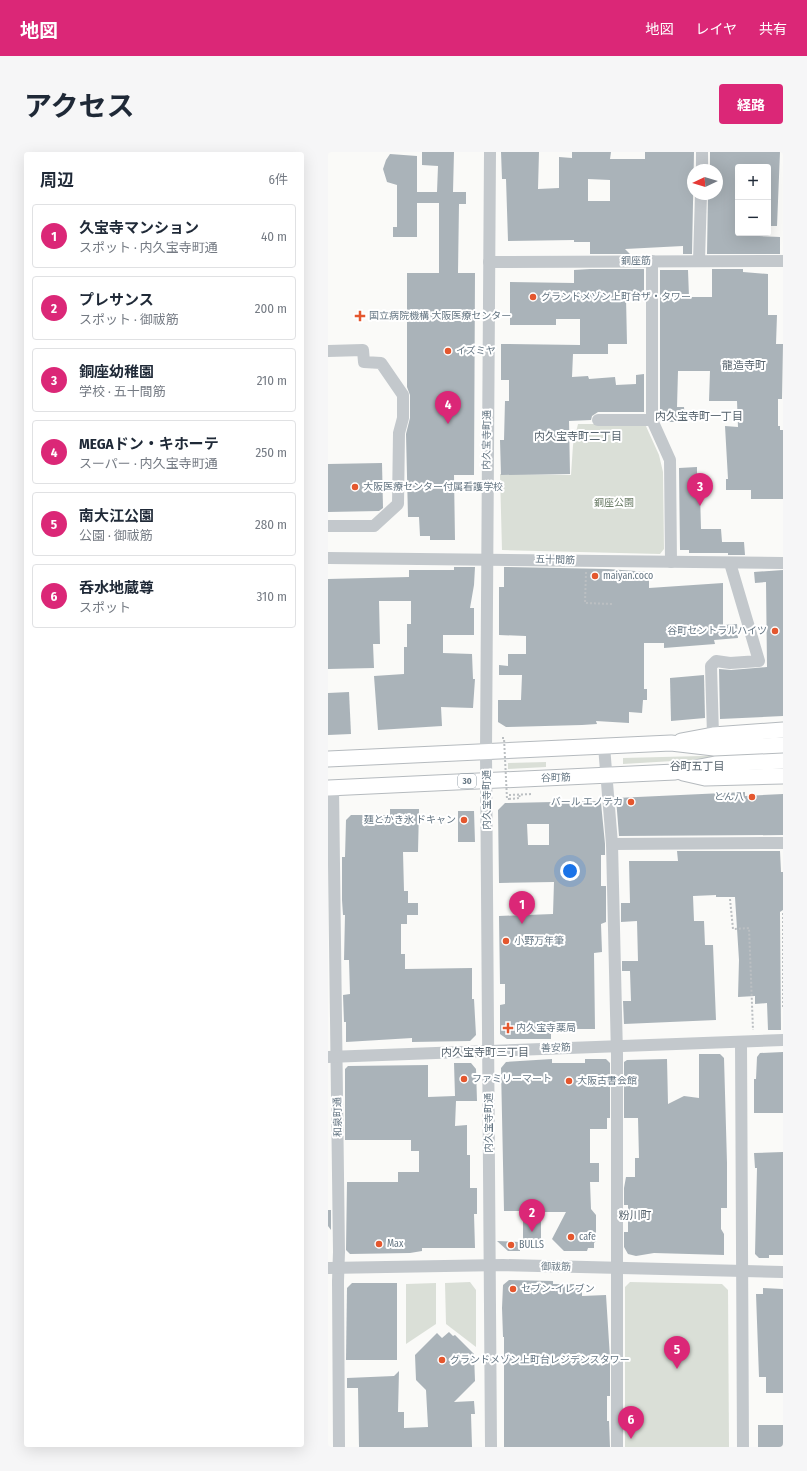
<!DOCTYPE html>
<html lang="ja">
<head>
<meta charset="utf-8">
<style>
	:root { --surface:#fff; --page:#f6f6f7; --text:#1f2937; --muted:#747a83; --line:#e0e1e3; --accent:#db2777 }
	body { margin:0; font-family:"Fira Sans Condensed","Noto Sans JP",sans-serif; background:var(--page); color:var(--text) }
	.controls { position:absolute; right:12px; top:12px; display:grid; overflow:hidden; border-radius:4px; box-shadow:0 4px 16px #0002 }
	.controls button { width:36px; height:36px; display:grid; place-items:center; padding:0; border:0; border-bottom:1px solid var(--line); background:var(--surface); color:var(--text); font:20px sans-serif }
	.compass { position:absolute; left:359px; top:12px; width:36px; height:36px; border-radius:50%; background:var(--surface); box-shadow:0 4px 16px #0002; rotate:266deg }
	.you { position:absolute; left:242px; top:719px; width:14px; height:14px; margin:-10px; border:3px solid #fff; border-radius:50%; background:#1a73e8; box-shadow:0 0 0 6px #1a73e833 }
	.badge { display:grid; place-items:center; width:26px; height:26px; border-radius:50%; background:var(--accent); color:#fff; font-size:13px; font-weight:700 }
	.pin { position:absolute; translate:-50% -33px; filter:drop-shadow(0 1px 2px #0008) }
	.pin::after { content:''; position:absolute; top:21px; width:14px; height:12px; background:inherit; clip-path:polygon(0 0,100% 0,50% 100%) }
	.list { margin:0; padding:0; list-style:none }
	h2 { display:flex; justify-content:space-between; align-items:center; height:52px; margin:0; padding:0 16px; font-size:17px }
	h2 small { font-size:13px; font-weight:400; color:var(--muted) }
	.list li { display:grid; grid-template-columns:26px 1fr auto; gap:12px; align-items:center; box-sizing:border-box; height:64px; margin:0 8px 8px; padding:0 8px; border:1px solid var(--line); border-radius:4px }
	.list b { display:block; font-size:15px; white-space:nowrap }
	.list p { margin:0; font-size:13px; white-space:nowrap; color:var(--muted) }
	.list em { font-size:13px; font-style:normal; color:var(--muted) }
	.map { position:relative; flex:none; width:455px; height:1295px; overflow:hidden; border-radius:4px }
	header { display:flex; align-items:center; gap:24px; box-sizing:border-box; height:56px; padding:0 20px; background:var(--accent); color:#fff }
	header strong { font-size:19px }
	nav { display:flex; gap:22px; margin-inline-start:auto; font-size:14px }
	.intro { display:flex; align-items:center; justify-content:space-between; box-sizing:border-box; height:96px; padding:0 24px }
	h1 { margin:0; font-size:28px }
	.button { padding:10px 18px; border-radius:4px; background:var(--accent); color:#fff; font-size:14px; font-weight:700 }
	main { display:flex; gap:24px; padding:0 24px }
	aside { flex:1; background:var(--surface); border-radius:4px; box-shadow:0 4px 16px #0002 }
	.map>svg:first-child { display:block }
	.green { fill:#dadfd7 }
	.building { fill:#aab3b9; fill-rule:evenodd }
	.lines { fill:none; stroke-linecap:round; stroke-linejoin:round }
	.major-casing { stroke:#b5babe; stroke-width:17 }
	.path { stroke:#bbbfc2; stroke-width:2; stroke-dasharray:2 2; stroke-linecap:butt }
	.minor { stroke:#c3c8cc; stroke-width:12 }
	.major { stroke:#fff; stroke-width:15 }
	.path-bridge { stroke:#bbbfc2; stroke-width:2; stroke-dasharray:2 2; stroke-linecap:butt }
	.poi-dot { fill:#e4572e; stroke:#fff; stroke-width:1.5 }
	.labels { text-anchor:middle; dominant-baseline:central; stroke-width:4; stroke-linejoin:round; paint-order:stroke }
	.shield { fill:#fff; stroke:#939fa8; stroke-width:1 }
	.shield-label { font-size:9px; font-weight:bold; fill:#657683 }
	.street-label { font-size:10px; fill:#657683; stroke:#fff }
	.poi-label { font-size:10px; fill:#657683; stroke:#fff; text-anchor:start }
	.park-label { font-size:10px; fill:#687a64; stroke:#fff }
	.neighbourhood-label { font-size:11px; fill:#57646e; stroke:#fff }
</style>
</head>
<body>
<header>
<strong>地図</strong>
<nav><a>地図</a><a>レイヤ</a><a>共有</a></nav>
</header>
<div class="intro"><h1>アクセス</h1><a class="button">経路</a></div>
<main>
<aside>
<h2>周辺<small>6件</small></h2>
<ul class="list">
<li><span class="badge">1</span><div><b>久宝寺マンション</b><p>スポット · 内久宝寺町通</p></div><em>40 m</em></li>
<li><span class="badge">2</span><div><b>プレサンス</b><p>スポット · 御祓筋</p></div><em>200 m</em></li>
<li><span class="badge">3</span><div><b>銅座幼稚園</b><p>学校 · 五十間筋</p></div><em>210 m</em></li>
<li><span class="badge">4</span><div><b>MEGAドン・キホーテ</b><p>スーパー · 内久宝寺町通</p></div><em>250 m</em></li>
<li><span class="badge">5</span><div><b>南大江公園</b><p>公園 · 御祓筋</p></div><em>280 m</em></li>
<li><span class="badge">6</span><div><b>呑水地蔵尊</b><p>スポット</p></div><em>310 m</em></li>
</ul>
</aside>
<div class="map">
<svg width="455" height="1295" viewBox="0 0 455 1295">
	<rect width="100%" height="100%" fill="#fafaf8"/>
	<!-- green -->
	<g class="green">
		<polygon points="250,272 317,272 331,303 335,320 336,397 332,402 174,398 172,322 243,323 245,293"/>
		<polygon points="412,603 412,605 295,612 295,606"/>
		<polygon points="218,610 218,615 180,617 180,611"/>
		<polygon points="142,1130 148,1138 148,1195 118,1172 117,1131"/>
		<polygon points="302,1130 394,1132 400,1138 401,1295 297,1295 297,1135"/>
		<polygon points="108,1131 108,1172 78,1192 78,1132"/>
	</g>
	<!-- building -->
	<g class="building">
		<polygon points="94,0 126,0 125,40 138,40 138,52 131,52 130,121 147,121 146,323 126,323 127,388 102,388 102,384 92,384 91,365 80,365 78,282 82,266 82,243 79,235 79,121 111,121 111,51 89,51 89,85 65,85 65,75 69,75 69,33 59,30 55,17 58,8 62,2 89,4 89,40 109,40 110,14 94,13"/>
		<path d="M173,0h38l-1,37 21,-1v-31l13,1v-6h39l-1,7h35v-7h49l-2,102h-9v-8l-58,3 5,5h-40v-12h-16v-2l-66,1 -2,-62h-4zM260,27l22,1v21h-22z"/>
		<polygon points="382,0 452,0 449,74 440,74 440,15 410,15 410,83 452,85 452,102 379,102 380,42 389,42 389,18 382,18"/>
		<polygon points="262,117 316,117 316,145 298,145 299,192 280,192 280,202 245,202 244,225 260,224 261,227 287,225 288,233 308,232 308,223 316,222 316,260 270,260 264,264 263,268 241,269 242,322 173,323 172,288 176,288 177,249 181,249 181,228 173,228 173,192 252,193 252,167 228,167 228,173 182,173 182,130 246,131 246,118"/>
		<polygon points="384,117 415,117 415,120 440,122 440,163 449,163 448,192 455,192 454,247 450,247 450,274 452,274 452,278 455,278 455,347 423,347 423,338 398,338 398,327 400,327 397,274 410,275 409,249 381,249 382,219 350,219 349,255 356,255 357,268 349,268 349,270 333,270 332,266 332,118 360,118 361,145 384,145"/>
		<polygon points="54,311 55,356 51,359 0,360 0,312"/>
		<polygon points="369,315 369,340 372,340 373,377 393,377 394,390 416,390 417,403 400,403 400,401 361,401 361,398 352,398 351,316"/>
		<polygon points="126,415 147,415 146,433 142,456 146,456 146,483 115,483 115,501 144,502 145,527 147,527 145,556 113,555 114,574 50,578 46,524 76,522 76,495 79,495 79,472 83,472 83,449 51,449 52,492 45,492 46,516 0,517 0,427 81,425 81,418 126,418"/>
		<polygon points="176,415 280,417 321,420 321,436 395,431 395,473 409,472 410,486 386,488 387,492 336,496 336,491 316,491 316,537 319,537 319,548 315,548 314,561 301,560 301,571 268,569 269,572 254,573 178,575 170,570 170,548 193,548 194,523 171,523 171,513 180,514 180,502 198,502 198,484 171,483 171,435 176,435"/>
		<polygon points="455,418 455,564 392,567 391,517 403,518 439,515 438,430 427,431 426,420"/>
		<polygon points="376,523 377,566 343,569 342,526"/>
		<polygon points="21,540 23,582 0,583 0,541"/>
		<polygon points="417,640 417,644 455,642 455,683 291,684 288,646"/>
		<path d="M270,649l3,2 4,41v11h-4v31h5v36l-5,2 1,28 -8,1 1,76h-24v-6h-20v16h-44l-7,-5v-29l5,-1v-20h-5l-1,-68 54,-2 1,-32 -55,1 -1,-73 7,-7zM199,672h22v21h-21z"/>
		<polygon points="62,657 91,657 90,700 75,700 76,739 80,739 80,751 90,751 90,763 79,763 79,772 73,772 73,802 77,802 77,817 144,816 144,847 146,847 148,883 142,889 84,890 84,886 18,890 18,870 16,870 15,843 22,842 21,808 16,808 17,763 15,763 14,748 14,705 17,705 18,668 23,663 62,663"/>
		<polygon points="130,659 146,659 147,690 130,690"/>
		<polygon points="349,699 452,699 453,720 455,720 455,758 452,760 453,878 440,878 439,851 427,852 427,844 410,845 411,808 407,745 388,745 388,743 365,744 366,769 376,769 377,793 385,793 388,868 296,872 295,849 303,849 302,819 294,819 294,809 310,809 309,769 293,770 293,751 302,751 301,709 350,709"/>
		<polygon points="455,900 455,961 426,961 426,927 428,927 429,905 432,901"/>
		<polygon points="371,902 392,902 396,906 399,1011 399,1056 393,1056 393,1077 396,1082 396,1103 326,1101 308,1104 300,1102 296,1095 296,1080 300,1080 300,1053 296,1053 296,1036 298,1025 307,1025 307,1006 311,1006 310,966 296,966 296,910 299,908 339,907 340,952 356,944 371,946"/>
		<polygon points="224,907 224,911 257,911 257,907 278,907 282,911 282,966 279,966 279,977 262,977 262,1011 271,1011 271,1030 262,1030 263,1057 268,1063 268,1089 266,1091 266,1096 260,1096 259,1099 236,1099 224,1087 238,1060 213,1060 213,1095 195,1096 195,1059 176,1059 173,916 178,910"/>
		<polygon points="126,911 143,911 148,917 149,949 128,949 127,974 139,973 139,1003 142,1003 142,1036 149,1036 149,1062 146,1062 147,1096 94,1096 94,1099 82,1101 22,1102 18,1098 19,1030 70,1030 70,1020 91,1020 91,999 83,999 83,988 17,988 17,917 20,914 100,913 100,945 127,944"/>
		<polygon points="455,1000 455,1103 441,1103 441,1106 431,1106 427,1102 429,1016 427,1016 426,1001"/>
		<polygon points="0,1058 3,1058 3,1078 0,1074"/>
		<polygon points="169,1089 192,1090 192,1099 180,1099"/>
		<polygon points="181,1128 225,1129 225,1132 254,1132 254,1144 278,1143 282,1206 282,1244 279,1244 279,1269 281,1269 282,1295 176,1295 176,1185 175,1185 174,1156 175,1133"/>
		<polygon points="24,1131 69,1131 69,1208 18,1208 19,1136"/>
		<polygon points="435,1136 455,1137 455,1241 438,1241 438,1225 431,1225 428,1142 435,1142"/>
		<polygon points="121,1180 125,1184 127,1183 146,1202 147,1229 126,1250 146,1249 147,1262 143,1262 144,1295 31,1295 30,1236 19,1236 19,1226 66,1224 71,1219 70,1260 76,1260 76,1276 100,1275 98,1238 88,1228 87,1203 109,1181 114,1186"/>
		<rect x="430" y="1273" width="25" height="22"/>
	</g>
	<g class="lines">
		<!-- major casing -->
		<g class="major-casing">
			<g id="major">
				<polyline points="353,589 385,583 455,578"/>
				<polyline points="0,607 343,591 386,596 455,593"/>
				<polyline points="355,621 377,626 455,624"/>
				<polyline points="0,636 347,620 387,612 455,609"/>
			</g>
		</g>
		<!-- path -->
		<g class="path">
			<polyline points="258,420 257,451 284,452"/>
			<polyline points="181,643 204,642"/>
			<polyline points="181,647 192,646 191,642"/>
			<polyline points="402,747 405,777 421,776 425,878"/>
			<polyline points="455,761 455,857"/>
		</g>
		<!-- minor -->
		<g class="minor">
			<polyline points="162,0 158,600 163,1295"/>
			<polyline points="374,18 374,0"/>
			<polyline points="324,109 324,268 342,308 343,410"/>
			<polyline points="371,109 373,42"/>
			<polyline points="161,110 455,109"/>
			<polyline points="0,199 35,198 36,210 53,211 75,243 75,266 71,281 70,352 46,374 0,374"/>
			<polyline points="270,268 324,268"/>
			<polyline points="0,406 455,411"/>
			<polyline points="385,583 383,514 388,509 402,511 431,509 402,411"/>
			<polyline points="276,594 284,692 289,903 289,1295"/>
			<polyline points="5,635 11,1100 10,1129 11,1295"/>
			<polyline points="284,692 455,691"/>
			<polyline points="413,890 415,1295"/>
			<polyline points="0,905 455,888"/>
			<polyline points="0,1116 175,1113 455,1120"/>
		</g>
		<!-- major -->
		<use href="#major" class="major"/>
		<!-- path-bridge -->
		<polyline class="path-bridge" points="174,586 176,586 179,647 181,647"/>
	</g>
	<!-- markers -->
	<g class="poi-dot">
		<circle cx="205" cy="145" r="4"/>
		<path d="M30 158h4v4h4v4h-4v4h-4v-4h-4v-4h4z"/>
		<circle cx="120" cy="199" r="4"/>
		<circle cx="27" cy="335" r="4"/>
		<circle cx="267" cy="424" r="4"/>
		<circle cx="447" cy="479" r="4"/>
		<circle cx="424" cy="645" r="4"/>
		<circle cx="303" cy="650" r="4"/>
		<circle cx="136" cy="668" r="4"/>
		<circle cx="178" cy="789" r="4"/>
		<path d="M178 870h4v4h4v4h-4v4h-4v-4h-4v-4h4z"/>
		<circle cx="136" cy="927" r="4"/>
		<circle cx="241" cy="929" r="4"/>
		<circle cx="243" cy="1085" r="4"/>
		<circle cx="51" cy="1092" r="4"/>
		<circle cx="183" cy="1093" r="4"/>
		<circle cx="185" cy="1137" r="4"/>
		<circle cx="114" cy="1208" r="4"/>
	</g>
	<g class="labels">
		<!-- shield labels -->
		<rect class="shield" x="130" y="622" width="18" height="14" rx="3"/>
		<g class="shield-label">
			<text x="139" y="629">30</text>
		</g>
		<!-- street labels -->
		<g class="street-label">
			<text x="308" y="109">銅座筋</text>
			<text transform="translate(159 288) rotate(-89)">内久宝寺町通</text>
			<text transform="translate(227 408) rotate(2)">五十間筋</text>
			<text transform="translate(228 626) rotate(-2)">谷町筋</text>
			<text transform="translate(159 648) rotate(-90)">内久宝寺町通</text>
			<text transform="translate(228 896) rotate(-2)">善安筋</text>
			<text transform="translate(10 965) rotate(-91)">和泉町通</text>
			<text transform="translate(161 971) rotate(-90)">内久宝寺町通</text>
			<text transform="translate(228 1115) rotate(1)">御祓筋</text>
		</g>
		<!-- poi labels -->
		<g class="poi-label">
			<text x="213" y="145">グランドメゾン上町台ザ・タワー</text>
			<text x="41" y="164">国立病院機構 大阪医療センター</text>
			<text x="128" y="199">イズミヤ</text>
			<text x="35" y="335">大阪医療センター付属看護学校</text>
			<text x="275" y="424">maiyan.coco</text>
			<text x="439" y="479" text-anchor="end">谷町セントラルハイツ</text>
			<text x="416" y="645" text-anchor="end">とん八</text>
			<text x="295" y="650" text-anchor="end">バール エノテカ</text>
			<text x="128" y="668" text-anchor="end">麺とかき氷 ドキャン</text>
			<text x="186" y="789">小野万年筆</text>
			<text x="188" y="876">内久宝寺薬局</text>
			<text x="144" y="927">ファミリーマート</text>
			<text x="249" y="929">大阪古書会館</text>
			<text x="251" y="1085">cafe</text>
			<text x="59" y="1092">Max</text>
			<text x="191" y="1093">BULLS</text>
			<text x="193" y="1137">セブン-イレブン</text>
			<text x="122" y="1208">グランドメゾン上町台レジデンスタワー</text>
		</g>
		<!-- park labels -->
		<g class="park-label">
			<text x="286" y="351">銅座公園</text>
		</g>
		<!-- neighbourhood labels -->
		<g class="neighbourhood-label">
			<text x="416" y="213">龍造寺町</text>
			<text x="371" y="264">内久宝寺町一丁目</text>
			<text x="250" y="284">内久宝寺町二丁目</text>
			<text x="369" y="614">谷町五丁目</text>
			<text x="157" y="900">内久宝寺町三丁目</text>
			<text x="307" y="1063">粉川町</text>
		</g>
	</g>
</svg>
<div class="controls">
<button>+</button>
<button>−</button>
</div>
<svg class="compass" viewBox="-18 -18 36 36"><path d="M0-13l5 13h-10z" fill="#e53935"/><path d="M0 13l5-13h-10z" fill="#747a83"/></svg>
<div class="you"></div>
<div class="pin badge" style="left:194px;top:772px">1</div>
<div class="pin badge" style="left:204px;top:1080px">2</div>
<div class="pin badge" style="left:372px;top:354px">3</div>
<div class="pin badge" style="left:120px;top:272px">4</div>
<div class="pin badge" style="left:349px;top:1217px">5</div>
<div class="pin badge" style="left:303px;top:1287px">6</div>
</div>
</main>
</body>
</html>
